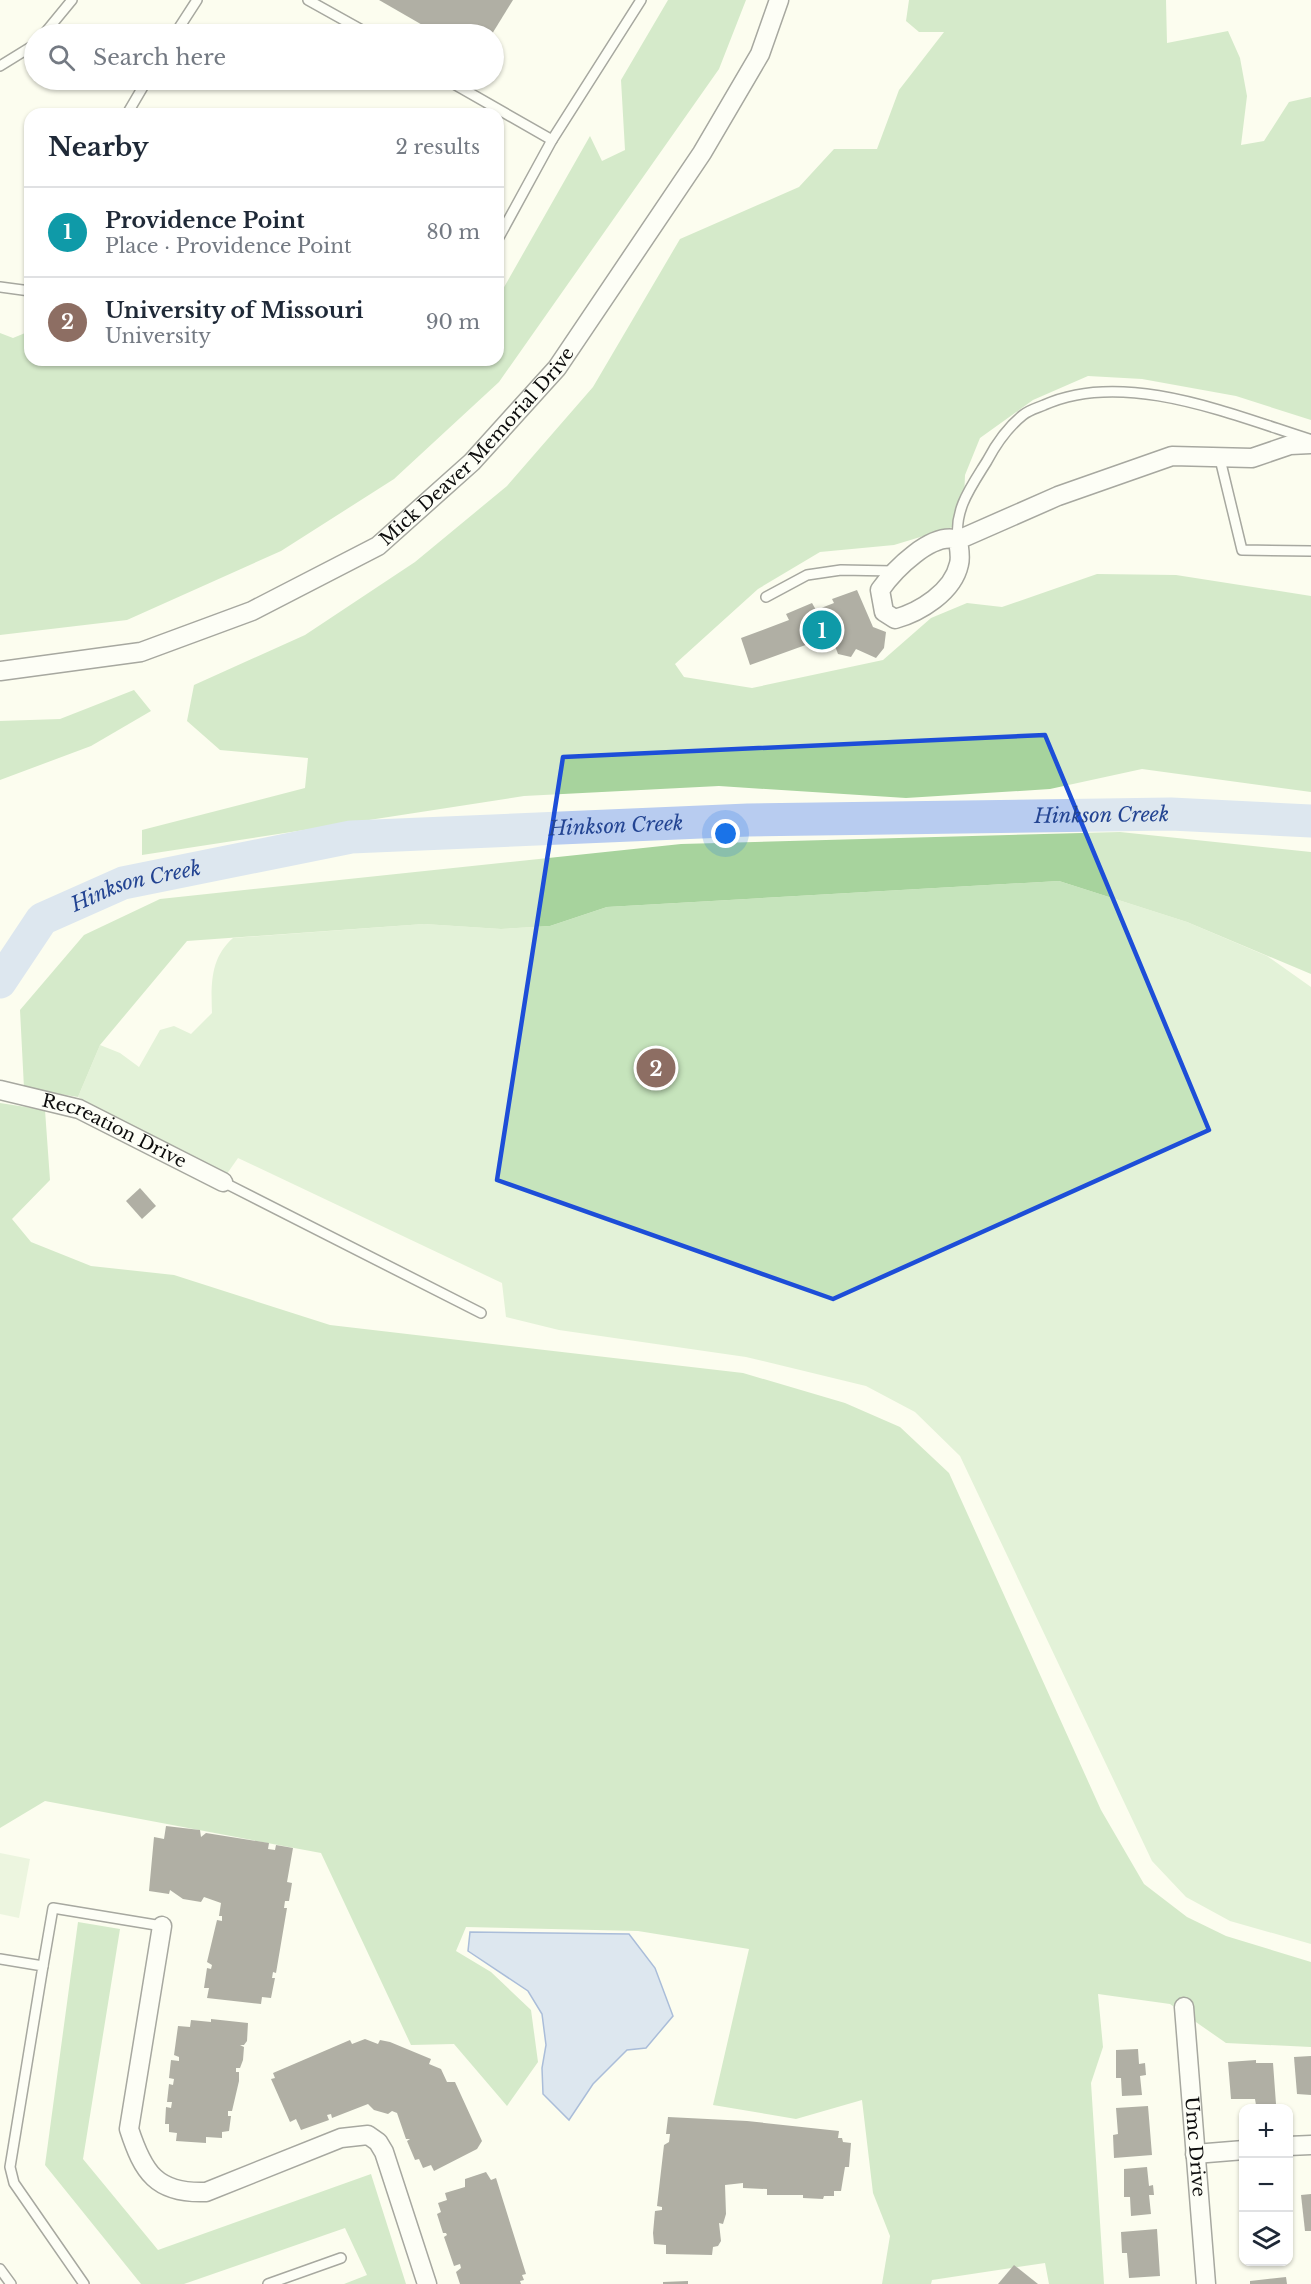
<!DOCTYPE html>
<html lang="en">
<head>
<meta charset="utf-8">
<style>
	:root { --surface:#fff; --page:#f6f6f7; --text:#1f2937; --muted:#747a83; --line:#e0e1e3; --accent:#ae4f34 }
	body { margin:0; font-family:"Libre Baskerville",serif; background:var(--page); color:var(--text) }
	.controls { position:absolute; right:18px; bottom:18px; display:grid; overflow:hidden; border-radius:12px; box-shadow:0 2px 4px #0004 }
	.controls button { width:54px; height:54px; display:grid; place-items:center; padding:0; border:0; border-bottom:2px solid var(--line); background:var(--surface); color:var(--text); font:30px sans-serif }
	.you { position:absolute; left:726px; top:834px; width:21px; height:21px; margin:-15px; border:4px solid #fff; border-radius:50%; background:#1a73e8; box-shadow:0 0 0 9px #1a73e833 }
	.badge { display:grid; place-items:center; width:39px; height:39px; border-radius:50%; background:var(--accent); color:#fff; font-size:20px; font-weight:700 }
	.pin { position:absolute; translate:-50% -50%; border:3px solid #fff; box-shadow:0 2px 6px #0006 }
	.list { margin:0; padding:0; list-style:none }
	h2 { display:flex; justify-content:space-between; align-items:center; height:78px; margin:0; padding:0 24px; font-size:26px }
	h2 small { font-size:20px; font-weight:400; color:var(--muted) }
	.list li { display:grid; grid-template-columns:39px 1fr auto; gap:18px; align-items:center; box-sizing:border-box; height:90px; padding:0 24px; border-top:2px solid var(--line) }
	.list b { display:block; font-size:22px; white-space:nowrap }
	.list p { margin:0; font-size:20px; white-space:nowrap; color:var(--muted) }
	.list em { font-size:20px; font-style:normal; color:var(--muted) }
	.icon { flex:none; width:33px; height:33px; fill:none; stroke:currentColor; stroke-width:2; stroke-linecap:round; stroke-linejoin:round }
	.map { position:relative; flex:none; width:1311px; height:2284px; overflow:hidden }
	.search { position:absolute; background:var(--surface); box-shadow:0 2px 4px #0004; left:24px; top:24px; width:480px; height:66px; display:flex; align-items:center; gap:15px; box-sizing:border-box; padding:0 21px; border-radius:33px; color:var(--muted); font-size:22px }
	.panel { position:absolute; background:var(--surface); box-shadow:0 2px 4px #0004; left:24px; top:108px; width:480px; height:258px; border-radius:18px }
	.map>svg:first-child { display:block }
	.green { fill:#c6e4bc }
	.forest { fill:#a7d39d }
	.pitch { fill:#d9eccd }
	.water { fill:#b8ccf0; stroke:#476fbf; stroke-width:1.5 }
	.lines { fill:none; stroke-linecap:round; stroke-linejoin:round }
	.river { stroke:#b8ccf0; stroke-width:33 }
	.building { fill:#54514b }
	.lane-casing { stroke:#404040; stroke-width:12 }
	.street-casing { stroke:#404040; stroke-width:21 }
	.lane { stroke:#fff; stroke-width:9 }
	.street { stroke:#fff; stroke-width:18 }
	.marked { fill:none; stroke:#1d4ed8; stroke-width:4.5; stroke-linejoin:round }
	.labels { text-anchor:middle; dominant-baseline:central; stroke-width:6; stroke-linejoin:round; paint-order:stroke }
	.street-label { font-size:18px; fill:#0d0d0d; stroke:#fff }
	.water-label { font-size:20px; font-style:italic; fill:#234492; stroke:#fff }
</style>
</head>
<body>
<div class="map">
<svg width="1311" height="2284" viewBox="0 0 1311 2284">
	<rect width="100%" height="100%" fill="#fcfdef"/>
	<!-- green -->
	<path class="green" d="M1059,881l128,41 80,34 44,31v957l-81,-23 -44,-24 -34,-36 -192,-405 -45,-44 -49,-26 -120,-29 -187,-27 -53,-13 -4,-34 -264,-125 -14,20 -146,-81 22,-52 20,8 19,14 21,-37 14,-4 17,8 21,-21c-1,-28 -2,-55 21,-75l191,-14 77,5 49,-3 57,-19z"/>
	<!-- forest -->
	<g class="forest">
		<polygon points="668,0 746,0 719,69 499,382 394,479 281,551 127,620 0,635 0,333 13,338 30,331 30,360 498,360 498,293 503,289 590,136 602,161 625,150 621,80"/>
		<polygon points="909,0 1166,0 1167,43 1228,31 1240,58 1247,96 1241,145 1264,141 1289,102 1311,97 1311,420 1236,396 1142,379 1088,376 1033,400 980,438 965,475 963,524 894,545 820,552 758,589 675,664 684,677 752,688 883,660 931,618 967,603 1002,607 1097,574 1176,575 1311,596 1311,792 1142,769 1050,789 906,798 719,786 524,796 142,855 142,830 305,788 308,758 220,750 187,721 194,685 305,635 415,562 507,486 593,387 680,239 799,187 834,149 877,149 899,90 944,32 919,32 906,21"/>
		<polygon points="134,690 151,711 91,746 0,780 0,721 60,719"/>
		<polygon points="1120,832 1311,852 1311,974 1187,922 1059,881 607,907 550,926 501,929 424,924 187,941 100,1045 78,1097 24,1088 20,1010 84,935 160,899 681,844"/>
		<polygon points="0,1103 45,1110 50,1180 12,1219 31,1242 91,1266 174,1275 330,1325 743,1373 845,1403 900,1427 949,1473 1101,1810 1144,1884 1187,1917 1226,1936 1311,1962 1311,2047 1226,2043 1170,2004 1098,1994 1103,2047 1091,2083 1104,2284 1049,2284 1045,2263 932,2280 931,2284 882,2284 890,2236 873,2193 862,2100 796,2119 713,2105 749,1949 638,1931 466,1927 456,1951 491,1972 531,2010 538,2062 507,2106 454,2044 411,2045 321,1853 45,1801 0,1828"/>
		<polygon points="78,1922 120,1929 83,2159 158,2250 371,2174 406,2284 344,2284 367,2275 345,2228 184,2284 141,2284 45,2165"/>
	</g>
	<!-- pitch -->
	<polygon class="pitch" points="0,1853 30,1859 19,1918 0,1914"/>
	<!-- water -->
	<polygon class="water" points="470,1932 629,1934 655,1968 673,2016 646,2048 627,2050 593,2084 569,2120 543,2094 542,2068 546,2045 542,2014 528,1991 468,1951"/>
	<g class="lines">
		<!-- river -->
		<path class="river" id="s1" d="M0,982l42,-63 81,-36 228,-46 397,-17 423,-6 140,7"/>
	</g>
	<!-- building -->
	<g class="building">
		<polygon points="379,0 513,0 492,34 438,34"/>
		<polygon points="857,590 873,627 886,632 884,648 876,658 856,649 851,657 838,654 835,646 827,644 825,638 750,665 741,638 789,620 786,614 812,603 816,610 834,603 832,599"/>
		<polygon points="140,1188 156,1206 142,1219 126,1201"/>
		<polygon points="166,1826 200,1830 201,1837 206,1833 269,1843 268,1849 275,1850 276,1845 293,1848 287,1882 292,1883 289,1901 285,1901 284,1908 287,1908 276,1973 273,1972 272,1978 275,1978 271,1998 262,1997 261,2004 207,1998 209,1988 204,1988 207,1968 211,1969 212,1965 207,1962 217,1920 222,1921 222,1916 219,1916 221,1903 204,1897 201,1902 183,1899 170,1890 169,1894 149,1891 154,1837 164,1839"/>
		<polygon points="211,2019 248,2023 247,2041 244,2045 240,2045 244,2047 243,2060 240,2068 236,2068 236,2072 239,2072 239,2081 232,2111 228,2111 228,2116 231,2116 229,2131 222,2132 222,2138 206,2137 206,2143 176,2141 177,2133 169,2132 169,2124 165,2124 166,2107 171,2108 172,2102 167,2102 169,2084 173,2085 174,2079 169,2078 171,2060 179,2061 179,2057 174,2055 178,2026 190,2027 191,2020 211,2022"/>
		<polygon points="365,2039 378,2044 380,2040 390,2042 431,2059 429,2064 441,2069 447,2082 455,2082 482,2141 477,2149 434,2171 431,2165 423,2168 419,2159 415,2160 407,2141 410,2139 406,2139 397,2113 392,2111 388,2114 374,2110 368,2104 332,2118 331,2114 327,2115 329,2120 301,2130 296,2119 290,2122 271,2079 275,2078 273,2073 350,2040 352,2044"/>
		<polygon points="1138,2049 1139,2064 1145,2063 1146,2075 1140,2076 1142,2095 1122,2096 1121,2078 1116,2078 1116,2050"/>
		<polygon points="1311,2056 1311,2095 1297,2094 1294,2057"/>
		<polygon points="1256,2060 1256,2063 1273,2063 1276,2104 1256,2105 1255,2099 1231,2099 1228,2062"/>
		<polygon points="1148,2106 1152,2155 1114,2158 1113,2135 1118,2134 1116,2108"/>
		<polygon points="668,2117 747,2121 839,2131 838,2138 842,2138 843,2142 851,2143 849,2167 845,2167 841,2191 834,2191 834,2196 824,2196 823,2199 803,2198 803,2195 767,2195 767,2189 743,2188 743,2183 725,2185 726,2214 723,2224 719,2223 721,2241 718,2246 713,2247 712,2255 666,2254 666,2245 654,2244 653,2233 655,2211 662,2210 662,2207 657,2206 664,2145 669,2142 670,2134 666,2134"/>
		<polygon points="1147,2167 1149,2186 1153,2185 1154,2195 1149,2195 1151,2214 1131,2216 1130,2197 1124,2197 1124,2169"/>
		<polygon points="486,2172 491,2180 496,2178 526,2274 522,2275 524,2280 520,2281 521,2284 460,2284 456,2272 461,2268 460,2264 454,2266 444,2237 447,2235 446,2233 443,2233 437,2214 441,2212 438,2203 447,2200 445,2193 465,2187 465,2179"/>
		<polygon points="1244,2194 1244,2224 1242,2224 1239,2195"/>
		<polygon points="1311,2194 1311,2231 1305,2231 1301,2195"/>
		<polygon points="1157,2229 1160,2276 1129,2278 1127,2253 1122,2253 1121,2232"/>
		<polygon points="1014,2265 1038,2284 998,2284"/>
		<polygon points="1286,2277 1287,2284 1250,2284 1250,2281"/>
		<polygon points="688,2281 688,2284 663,2284 663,2282"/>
	</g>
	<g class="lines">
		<!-- lane casing -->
		<g class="lane-casing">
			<g id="lane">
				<polyline points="308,0 369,34"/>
				<polyline points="44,34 72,0"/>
				<polyline points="175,34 197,0"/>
				<polyline points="0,66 34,45"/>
				<polyline points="447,80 552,140"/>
				<polyline points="127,114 147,80"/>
				<polyline points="498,239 552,140 641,0"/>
				<polyline points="0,287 30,291"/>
				<polyline points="1219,455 1242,550 1311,551"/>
				<path d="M958,540c-4,-31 13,-53 29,-79 9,-17 21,-34 36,-46 6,-5 14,-7 21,-10 79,-36 186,9 265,34"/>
				<polyline points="766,597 807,575 841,570 893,571"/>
				<polyline points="223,1182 481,1313"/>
				<polyline points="0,1959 43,1966 10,2167 14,2183 84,2284"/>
				<polyline points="43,1966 53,1908 162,1926"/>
				<polyline points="0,2269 11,2284"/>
				<polyline points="268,2284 341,2258"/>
			</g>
		</g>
		<!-- street casing -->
		<g class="street-casing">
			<g id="street">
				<path d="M958,540c1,8 3,17 1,24 -6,28 -39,48 -64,55l-11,-7 -4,-22c14,-20 52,-59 78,-50l100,-44 114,-40 80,2 38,-13 21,-1"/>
				<path id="s2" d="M0,671l141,-19 111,-41 126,-65 94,-84 85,-94 145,-215 58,-99 19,-54"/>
				<path id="s3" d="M0,1090l79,19 144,73"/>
				<path d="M162,1926l-33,203c14,43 27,65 77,63l135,-54 27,-3 10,7 6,10 43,132"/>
				<path id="s4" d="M1184,2007l22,277"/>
				<polyline points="1288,2146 1311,2145"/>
				<polyline points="1195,2154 1244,2150"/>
			</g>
		</g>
		<!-- lane -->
		<use href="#lane" class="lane"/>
		<!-- street -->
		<use href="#street" class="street"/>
	</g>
	<!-- marked area -->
	<path d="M0 0H1311V2284H0ZM1045,735l164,395 -376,169 -336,-119 66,-423z" fill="#fcfdef" fill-opacity=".55" fill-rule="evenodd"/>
	<path class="marked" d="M1045,735l164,395 -376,169 -336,-119 66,-423z"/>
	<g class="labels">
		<!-- street labels -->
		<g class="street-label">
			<text stroke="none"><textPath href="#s2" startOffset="543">Mick Deaver Memorial Drive</textPath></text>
			<text stroke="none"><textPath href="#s3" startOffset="122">Recreation Drive</textPath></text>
			<text stroke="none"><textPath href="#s4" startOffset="140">Umc Drive</textPath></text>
		</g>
		<!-- water labels -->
		<g class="water-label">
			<text stroke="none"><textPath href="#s1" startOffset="1148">Hinkson Creek</textPath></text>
			<text stroke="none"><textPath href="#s1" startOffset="662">Hinkson Creek</textPath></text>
			<text stroke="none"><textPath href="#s1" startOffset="176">Hinkson Creek</textPath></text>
		</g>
	</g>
</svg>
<div class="controls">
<button>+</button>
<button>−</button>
<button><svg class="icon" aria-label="layers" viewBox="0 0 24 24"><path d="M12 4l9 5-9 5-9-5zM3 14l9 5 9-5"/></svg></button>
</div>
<div class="you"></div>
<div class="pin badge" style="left:822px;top:630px;background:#0f9aa8">1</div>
<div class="pin badge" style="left:656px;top:1068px;background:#8d6e63">2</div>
<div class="search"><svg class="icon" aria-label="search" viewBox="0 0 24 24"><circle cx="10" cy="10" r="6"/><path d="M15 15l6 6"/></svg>Search here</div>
<section class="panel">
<h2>Nearby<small>2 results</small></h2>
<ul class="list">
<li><span class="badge" style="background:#0f9aa8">1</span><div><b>Providence Point</b><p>Place · Providence Point</p></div><em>80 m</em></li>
<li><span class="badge" style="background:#8d6e63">2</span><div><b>University of Missouri</b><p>University</p></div><em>90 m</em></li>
</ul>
</section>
</div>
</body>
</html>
